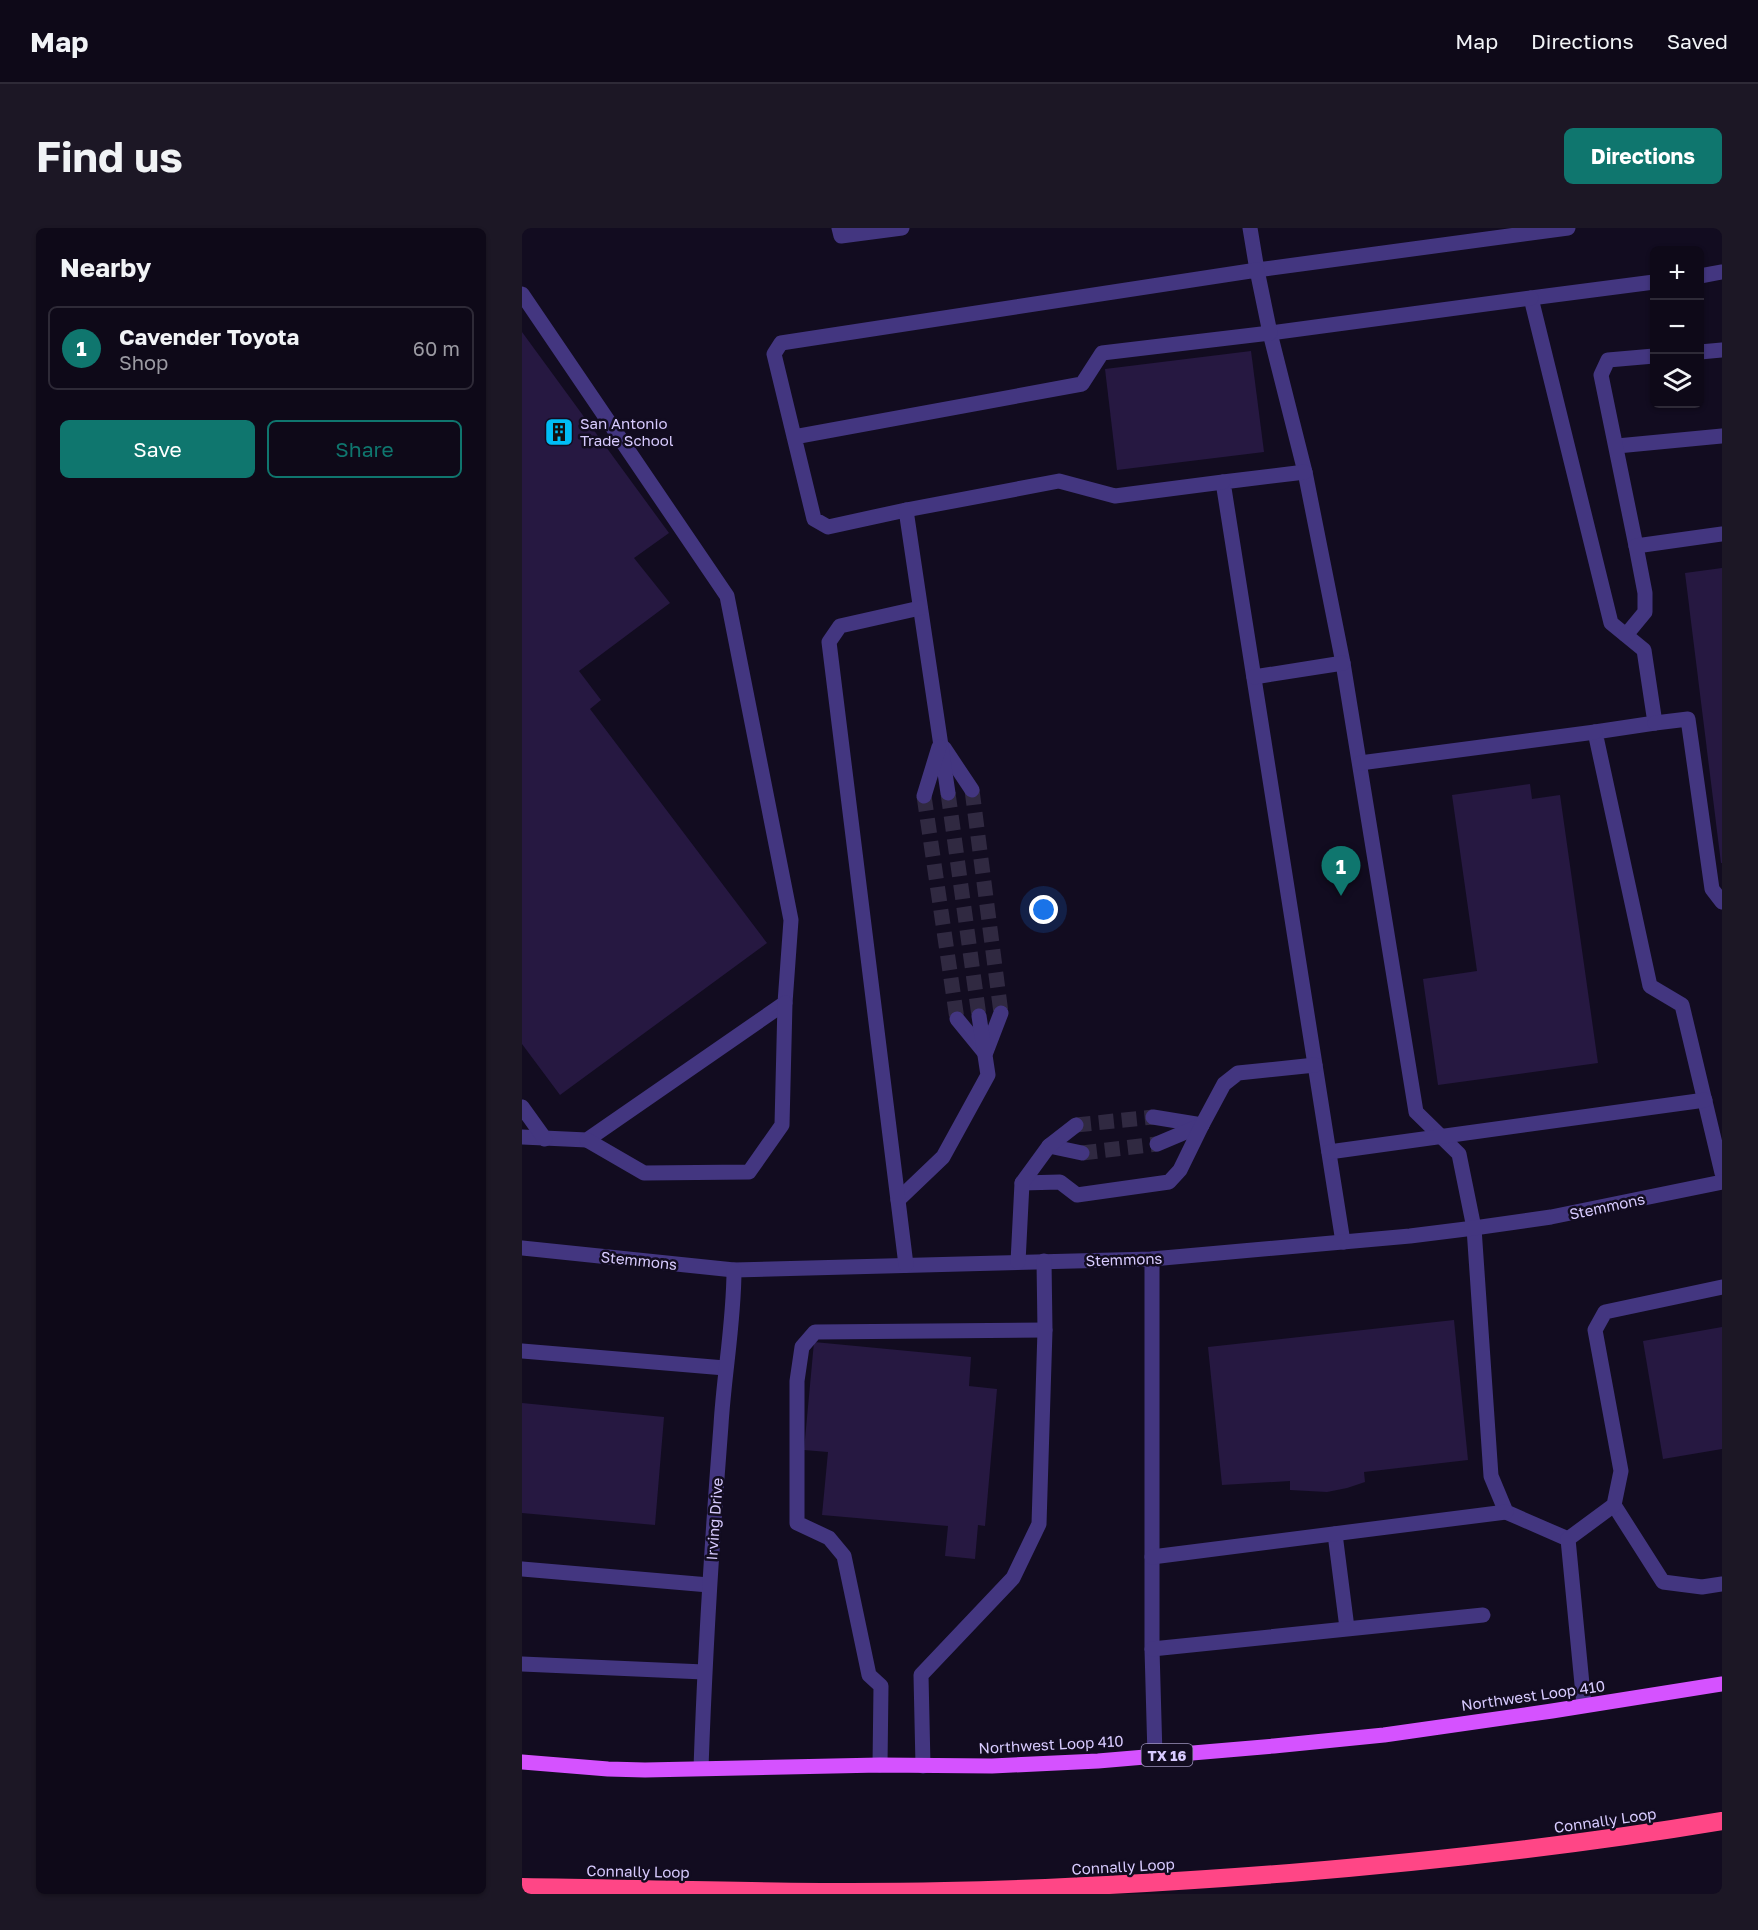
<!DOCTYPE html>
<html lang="en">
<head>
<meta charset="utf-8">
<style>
	:root { --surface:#0e0918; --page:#1c1725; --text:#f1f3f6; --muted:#9b9aa2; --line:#2e2a37; --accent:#0f766e }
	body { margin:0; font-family:"Golos Text",sans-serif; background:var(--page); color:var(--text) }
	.controls { position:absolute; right:18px; top:18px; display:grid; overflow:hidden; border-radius:9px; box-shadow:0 2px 4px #0004 }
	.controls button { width:54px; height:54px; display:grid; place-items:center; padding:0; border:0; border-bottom:2px solid var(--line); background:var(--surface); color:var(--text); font:30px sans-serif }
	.you { position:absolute; left:522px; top:682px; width:21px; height:21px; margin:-15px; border:4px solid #fff; border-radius:50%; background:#1a73e8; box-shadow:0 0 0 9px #1a73e833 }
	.badge { display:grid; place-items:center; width:39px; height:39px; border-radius:50%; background:var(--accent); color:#fff; font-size:20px; font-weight:700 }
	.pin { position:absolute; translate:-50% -50px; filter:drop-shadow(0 2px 3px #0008) }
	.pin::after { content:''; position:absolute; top:32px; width:21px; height:18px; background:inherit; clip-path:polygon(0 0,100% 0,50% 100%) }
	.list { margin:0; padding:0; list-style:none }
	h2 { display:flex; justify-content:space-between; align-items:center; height:78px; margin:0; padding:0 24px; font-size:26px }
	h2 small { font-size:20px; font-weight:400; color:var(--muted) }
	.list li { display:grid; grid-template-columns:39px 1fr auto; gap:18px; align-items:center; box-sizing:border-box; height:84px; margin:0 12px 12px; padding:0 12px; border:2px solid var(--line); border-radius:9px }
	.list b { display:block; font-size:22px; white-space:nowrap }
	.list p { margin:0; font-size:20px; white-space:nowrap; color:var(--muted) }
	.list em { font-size:20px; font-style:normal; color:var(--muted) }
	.actions { display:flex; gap:12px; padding:18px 24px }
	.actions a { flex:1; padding:14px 0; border:2px solid var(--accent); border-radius:9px; text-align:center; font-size:21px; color:var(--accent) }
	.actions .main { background:var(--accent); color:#fff }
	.icon { flex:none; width:33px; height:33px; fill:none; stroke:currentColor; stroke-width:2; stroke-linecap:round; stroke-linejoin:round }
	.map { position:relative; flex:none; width:1200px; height:1666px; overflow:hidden; border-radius:9px }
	header { display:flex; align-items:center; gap:36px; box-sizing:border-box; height:84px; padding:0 30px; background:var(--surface); border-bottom:2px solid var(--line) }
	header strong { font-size:28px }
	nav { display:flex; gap:33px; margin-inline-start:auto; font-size:21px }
	.intro { display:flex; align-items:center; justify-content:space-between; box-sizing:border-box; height:144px; padding:0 36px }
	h1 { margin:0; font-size:42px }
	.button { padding:15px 27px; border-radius:9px; background:var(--accent); color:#fff; font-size:21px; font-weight:700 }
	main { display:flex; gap:36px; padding:0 36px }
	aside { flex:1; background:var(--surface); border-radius:9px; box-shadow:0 2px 4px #0004 }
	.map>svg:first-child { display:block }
	.building { fill:#261841 }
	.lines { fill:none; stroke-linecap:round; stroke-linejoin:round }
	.minor-tunnel { stroke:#302941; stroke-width:15; stroke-dasharray:15 8; stroke-linecap:butt }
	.minor { stroke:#433680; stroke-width:15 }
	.major { stroke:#d552ff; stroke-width:15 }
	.highway { stroke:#ff4686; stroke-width:18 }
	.labels { text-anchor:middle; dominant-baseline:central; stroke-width:5; stroke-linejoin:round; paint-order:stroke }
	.shield { fill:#120c20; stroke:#9d92bc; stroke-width:1.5 }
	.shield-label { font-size:14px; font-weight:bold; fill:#d8cbff }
	.poi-label { font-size:15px; fill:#d8cbff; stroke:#120c20; text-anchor:start }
	.street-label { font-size:15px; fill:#d8cbff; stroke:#120c20 }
</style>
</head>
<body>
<header>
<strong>Map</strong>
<nav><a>Map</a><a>Directions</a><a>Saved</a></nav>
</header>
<div class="intro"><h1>Find us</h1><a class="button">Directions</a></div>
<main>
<aside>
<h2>Nearby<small></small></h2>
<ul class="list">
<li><span class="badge">1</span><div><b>Cavender Toyota</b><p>Shop</p></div><em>60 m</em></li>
</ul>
<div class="actions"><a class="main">Save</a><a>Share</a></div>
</aside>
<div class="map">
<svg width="1200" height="1666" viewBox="0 0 1200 1666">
	<rect width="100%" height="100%" fill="#120c20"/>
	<!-- building -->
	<g class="building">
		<polygon points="0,104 147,305 112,330 148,375 57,443 79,472 68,481 245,715 38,867 0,816"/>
		<polygon points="729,123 742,224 595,242 583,141"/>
		<polygon points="1200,340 1200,635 1199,635 1163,345"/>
		<polygon points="1008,556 1010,571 1038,567 1076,835 916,857 901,751 955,743 930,567"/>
		<polygon points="932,1092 946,1232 842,1244 843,1254 825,1260 805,1264 768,1262 768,1253 700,1257 686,1119"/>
		<polygon points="1200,1099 1200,1221 1141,1231 1121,1113"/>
		<polygon points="292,1114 449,1129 447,1158 475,1161 463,1298 456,1297 453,1331 423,1328 426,1298 300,1287 306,1224 282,1222"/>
		<polygon points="0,1175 142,1189 133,1297 0,1285"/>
	</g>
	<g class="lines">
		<!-- minor-tunnel -->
		<g class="minor-tunnel">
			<polyline points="450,562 479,785"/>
			<polyline points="426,565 457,788"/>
			<polyline points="402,568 435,791"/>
			<polyline points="554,897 631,889"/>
			<polyline points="560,925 635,916"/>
		</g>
		<!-- minor -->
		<g class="minor">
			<polyline points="317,0 319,8 380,0"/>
			<polyline points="728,0 735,42 1046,0"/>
			<polyline points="1178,48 1200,44"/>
			<polyline points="1132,54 1009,70 1089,395 1122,422 1133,495 1073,504 1128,758 1160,777 1200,945"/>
			<polyline points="0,66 205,368 269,692 263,775 65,912 0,909"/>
			<polyline points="1009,70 748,105 783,244 821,435 894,884 937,926 952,1000 969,1248 984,1284 1046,1311"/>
			<polyline points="1178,124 1200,122"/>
			<polyline points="272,209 560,156 580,125 748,105 735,42 259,115 252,126 292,291 306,299 384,282"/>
			<polyline points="1095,218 1200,208"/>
			<polyline points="783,244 701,254 821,1014"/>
			<polyline points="1114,318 1079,147 1086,132 1132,128"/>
			<polyline points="1104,407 1123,384 1123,365 1114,318 1200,306"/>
			<polyline points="732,449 821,435"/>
			<polyline points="1133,495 1166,491 1190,661 1200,674"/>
			<polyline points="422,520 450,562"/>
			<polyline points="838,535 1073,504"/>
			<polyline points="426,565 384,282 537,253 593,268 701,254"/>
			<polyline points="402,568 417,519"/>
			<polyline points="435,791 462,824"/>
			<polyline points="464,824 479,785"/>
			<polyline points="0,879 23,911"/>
			<polyline points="631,889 680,897"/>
			<polyline points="65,912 122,945 227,944 260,897 263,775"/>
			<polyline points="635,916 680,897"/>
			<polyline points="527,918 560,925"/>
			<polyline points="807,924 1183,872"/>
			<polyline points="500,955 538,954 555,967 647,954 658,942 680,897 702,856 716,845 793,837"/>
			<polyline points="376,972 421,929 466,847 457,788"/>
			<polyline points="0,1020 212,1042 630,1031 888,1008 952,1000 1029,989 1200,954"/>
			<polyline points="630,1031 630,1421 633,1528"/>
			<polyline points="496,1034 500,955 527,918 554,897"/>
			<polyline points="384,1037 307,414 318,398 398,380"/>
			<polyline points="0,1123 203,1140"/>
			<polyline points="1092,1277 1141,1354 1180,1359 1200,1356"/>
			<polyline points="813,1306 825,1400"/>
			<polyline points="630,1329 984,1284"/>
			<polyline points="0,1341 187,1357"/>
			<polyline points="630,1421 961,1387"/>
			<polyline points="0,1436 182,1444"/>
			<polyline points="1062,1477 1046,1311 1092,1277 1099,1243 1073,1102 1083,1084 1200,1059"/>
			<polyline points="358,1537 359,1458 347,1447 322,1328 307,1310 275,1295 275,1153 280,1119 293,1104 523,1102"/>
			<polyline points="401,1538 399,1447 491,1350 517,1296 523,1102 522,1033"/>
			<path d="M179,1540c4,-114 11,-228 20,-343 3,-51 13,-103 13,-155"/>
		</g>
		<!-- major -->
		<polyline class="major" points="0,1534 86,1541 123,1542 358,1537 470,1538 576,1533 752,1518 862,1507 1030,1483 1200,1456"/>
		<!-- highway -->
		<path class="highway" d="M0,1659c141,2 282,7 423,4 115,-2 230,-9 345,-18 144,-12 289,-28 432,-52"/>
	</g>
	<!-- icons -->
	<defs>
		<g id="building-square" transform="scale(1.5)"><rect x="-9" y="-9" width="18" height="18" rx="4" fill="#00bdf6" stroke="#120c20"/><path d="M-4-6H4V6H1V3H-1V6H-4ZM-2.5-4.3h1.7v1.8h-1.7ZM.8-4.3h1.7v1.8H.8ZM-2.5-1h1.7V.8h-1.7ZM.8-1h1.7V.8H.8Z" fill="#111"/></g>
	</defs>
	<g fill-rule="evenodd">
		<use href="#building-square" x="37" y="204"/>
	</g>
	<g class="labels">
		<!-- shield labels -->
		<rect class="shield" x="619.5" y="1516" width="51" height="22" rx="4.5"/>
		<g class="shield-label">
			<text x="645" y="1527">TX 16</text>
		</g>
		<!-- poi labels -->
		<g class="poi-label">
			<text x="58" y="195">San Antonio<tspan x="58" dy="17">Trade School</tspan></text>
		</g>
		<!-- street labels -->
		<g class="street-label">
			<text transform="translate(1085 978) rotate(-12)">Stemmons</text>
			<text transform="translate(602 1031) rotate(-2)">Stemmons</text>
			<text transform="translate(117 1032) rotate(6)">Stemmons</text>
			<text transform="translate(192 1291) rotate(-86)">Irving Drive</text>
			<text transform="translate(1011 1467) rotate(-8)">Northwest Loop 410</text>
			<text transform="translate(529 1516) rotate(-3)">Northwest Loop 410</text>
			<text transform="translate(1083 1592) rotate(-8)">Connally Loop</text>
			<text transform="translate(601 1638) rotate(-3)">Connally Loop</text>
			<text transform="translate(116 1643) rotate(1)">Connally Loop</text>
		</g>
	</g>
</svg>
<div class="controls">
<button>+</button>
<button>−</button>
<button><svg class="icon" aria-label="layers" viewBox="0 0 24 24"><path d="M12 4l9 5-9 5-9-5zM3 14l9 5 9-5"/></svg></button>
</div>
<div class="you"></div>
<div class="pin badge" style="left:819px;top:668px">1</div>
</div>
</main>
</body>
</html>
